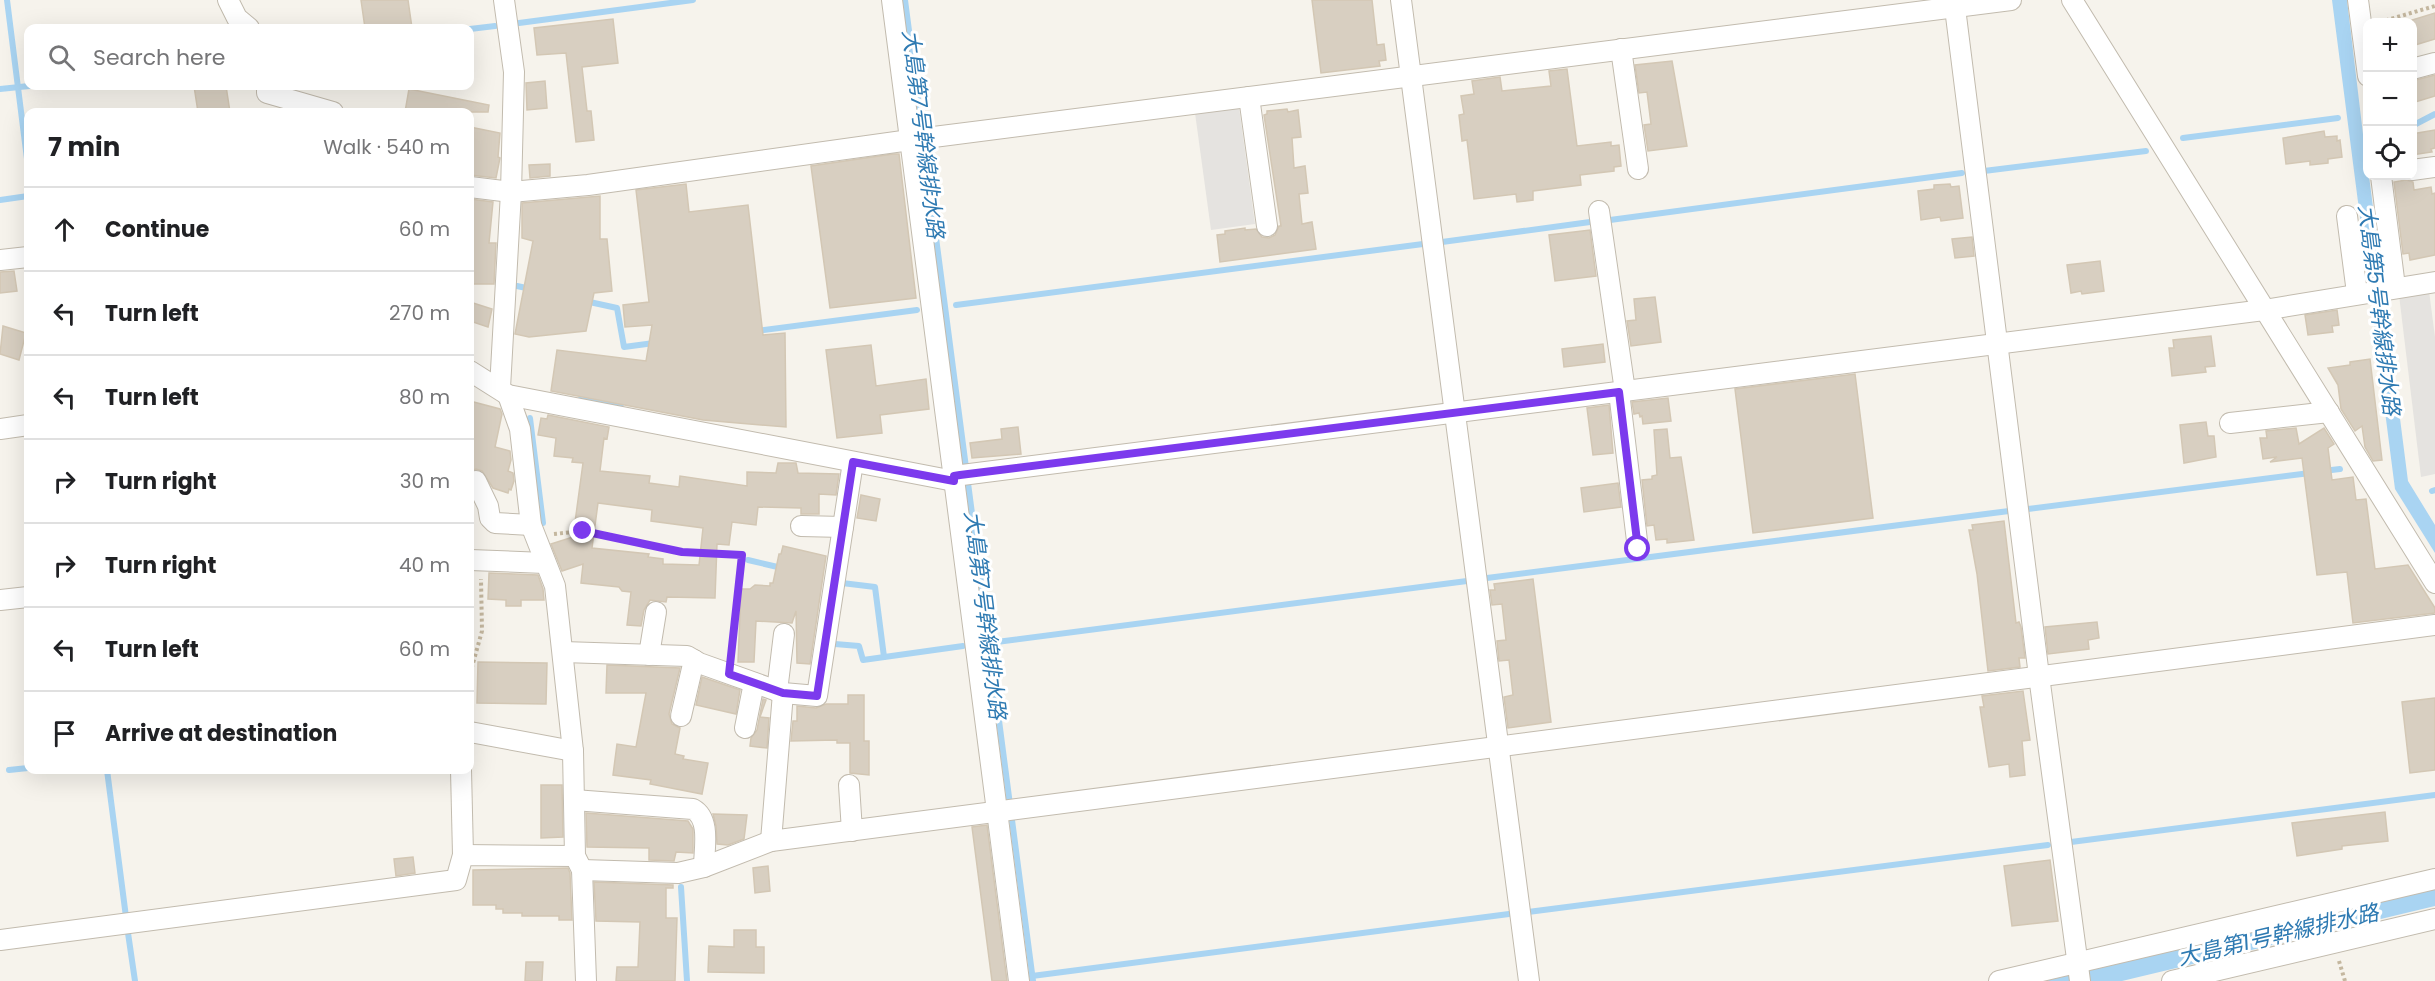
<!DOCTYPE html>
<html lang="en">
<head>
<meta charset="utf-8">
<style>
	:root { --surface:#fff; --page:#f6f6f6; --text:#202124; --muted:#757577; --line:#e0e0e0 }
	body { margin:0; font-family:Poppins,"Noto Sans JP",sans-serif; background:var(--page); color:var(--text) }
	.controls { position:absolute; right:18px; top:18px; display:grid; overflow:hidden; border-radius:12px; box-shadow:0 6px 24px #0002 }
	.controls button { width:54px; height:54px; display:grid; place-items:center; padding:0; border:0; border-bottom:2px solid var(--line); background:var(--surface); color:var(--text); font:30px sans-serif }
	.stop { position:absolute; width:18px; height:18px; margin:-14px; border:4px solid #7c3aed; border-radius:50%; background:#fff }
	.stop.end { background:#7c3aed; border-color:#fff; box-shadow:0 2px 6px #0008 }
	.list { margin:0; padding:0; list-style:none }
	h2 { display:flex; justify-content:space-between; align-items:center; height:78px; margin:0; padding:0 24px; font-size:26px }
	h2 small { font-size:20px; font-weight:400; color:var(--muted) }
	.list li { display:grid; grid-template-columns:39px 1fr auto; gap:18px; align-items:center; box-sizing:border-box; height:84px; padding:0 24px; border-top:2px solid var(--line) }
	.list b { display:block; font-size:22px; white-space:nowrap }
	.list em { font-size:20px; font-style:normal; color:var(--muted) }
	.icon { flex:none; width:33px; height:33px; fill:none; stroke:currentColor; stroke-width:2; stroke-linecap:round; stroke-linejoin:round }
	.map { position:relative; flex:none; width:2435px; height:981px; overflow:hidden }
	.search { position:absolute; background:var(--surface); box-shadow:0 6px 24px #0002; left:24px; top:24px; width:450px; height:66px; display:flex; align-items:center; gap:15px; box-sizing:border-box; padding:0 21px; border-radius:12px; color:var(--muted); font-size:22px }
	.panel { position:absolute; background:var(--surface); box-shadow:0 6px 24px #0002; left:24px; top:108px; width:450px; height:666px; border-radius:12px }
	.map>svg:first-child { display:block }
	.parking { fill:#e5e3e0 }
	.water { fill:#a9d4f2 }
	.lines { fill:none; stroke-linecap:round; stroke-linejoin:round }
	.stream { stroke:#a9d4f2; stroke-width:6 }
	.building { fill:#d8cfc1; stroke:#d3c7b4; stroke-width:1.5; fill-rule:evenodd }
	.minor-casing { stroke:#c2bbae; stroke-width:22 }
	.path { stroke:#c4b79f; stroke-width:4; stroke-dasharray:3 3; stroke-linecap:butt }
	.minor { stroke:#fff; stroke-width:20 }
	.route { stroke:#7c3aed; stroke-width:8 }
	.labels { text-anchor:middle; dominant-baseline:central; stroke-width:6; stroke-linejoin:round; paint-order:stroke }
	.water-label { font-size:22px; font-style:italic; fill:#2e7ab2; stroke:#fff }
</style>
</head>
<body>
<div class="map">
<svg width="2435" height="981" viewBox="0 0 2435 981">
	<rect width="100%" height="100%" fill="#f6f3ec"/>
	<!-- parking -->
	<g class="parking">
		<polygon points="1239,107 1255,224 1211,230 1195,113"/>
		<polygon points="2429,291 2435,337 2435,474 2421,477 2399,295"/>
	</g>
	<!-- water -->
	<g class="water">
		<polygon points="2332,0 2347,0 2368,176 2369,176 2408,481 2435,525 2435,553 2395,489"/>
		<polygon points="2435,889 2435,906 2122,981 2045,981"/>
	</g>
	<g class="lines">
		<!-- stream -->
		<g class="stream">
			<polyline points="7,0 28,167"/>
			<polyline points="905,0 1033,981"/>
			<polyline points="519,23 693,0"/>
			<polyline points="470,29 495,26"/>
			<polyline points="0,89 29,86"/>
			<polyline points="2412,126 2435,114"/>
			<polyline points="2183,138 2338,118"/>
			<polyline points="1984,171 2146,151"/>
			<polyline points="0,200 28,196"/>
			<polyline points="1610,220 1962,173"/>
			<polyline points="1442,242 1590,222"/>
			<polyline points="517,286 531,289"/>
			<polyline points="585,301 617,308 624,347 654,343"/>
			<polyline points="956,305 1423,244"/>
			<polyline points="757,331 917,310"/>
			<polyline points="580,400 621,404 621,399"/>
			<polyline points="530,418 543,523"/>
			<polyline points="2323,471 2340,469"/>
			<polyline points="2432,491 2435,490"/>
			<polyline points="2028,509 2310,473"/>
			<polyline points="748,560 782,568"/>
			<polyline points="1487,578 2009,511"/>
			<polyline points="842,583 875,587 884,657"/>
			<polyline points="989,643 1467,581"/>
			<polyline points="835,644 859,646 863,660 963,646"/>
			<polyline points="9,770 28,768"/>
			<polyline points="107,770 126,917"/>
			<polyline points="2071,842 2435,795"/>
			<polyline points="681,887 687,981"/>
			<polyline points="1528,912 2048,845"/>
			<polyline points="128,933 135,981"/>
			<polyline points="1032,976 1509,914"/>
		</g>
	</g>
	<!-- building -->
	<g class="building">
		<polygon points="361,0 408,0 412,28 365,28"/>
		<polygon points="1312,0 1372,0 1377,45 1384,44 1386,60 1379,61 1380,66 1321,73"/>
		<polygon points="2435,13 2435,39 2412,46 2412,20"/>
		<polygon points="613,19 618,63 582,67 587,111 591,111 594,140 576,142 566,53 537,55 534,28"/>
		<polygon points="1672,61 1687,146 1648,151 1644,125 1651,124 1647,92 1639,93 1635,65"/>
		<polygon points="1567,69 1577,146 1611,142 1611,146 1619,145 1621,166 1614,167 1614,171 1580,175 1581,185 1533,191 1533,200 1517,202 1516,194 1474,199 1467,140 1462,141 1459,115 1464,114 1461,96 1474,94 1472,81 1500,77 1502,91 1551,86 1549,71"/>
		<polygon points="2435,75 2435,96 2412,103 2412,81"/>
		<polygon points="545,81 547,108 527,110 526,83"/>
		<polygon points="194,86 226,86 230,112 198,112"/>
		<polygon points="409,89 489,105 488,112 405,112"/>
		<polygon points="1287,109 1288,112 1298,110 1301,137 1292,138 1294,168 1305,166 1308,193 1299,194 1302,224 1312,222 1316,249 1220,262 1217,235 1225,234 1225,231 1245,228 1245,230 1256,229 1262,237 1269,238 1275,235 1279,226 1281,226 1264,115 1267,114 1267,111"/>
		<polygon points="470,127 500,133 498,157 500,158 496,178 470,175"/>
		<polygon points="2435,130 2435,148 2431,149 2432,152 2412,155 2412,134"/>
		<polygon points="2324,131 2325,137 2337,136 2337,141 2340,140 2342,157 2328,159 2328,163 2310,165 2310,161 2286,164 2283,138"/>
		<polygon points="893,154 899,154 916,298 830,308 811,166"/>
		<polygon points="550,164 550,176 530,178 529,165"/>
		<polygon points="2406,180 2413,182 2414,190 2431,187 2432,194 2435,193 2435,255 2410,260 2409,253 2403,254 2394,182"/>
		<polygon points="686,184 689,212 748,205 763,335 785,333 786,427 703,420 551,391 557,350 646,361 652,325 625,327 623,305 649,302 636,190"/>
		<polygon points="1950,184 1951,187 1959,186 1963,218 1941,221 1940,217 1921,220 1918,191 1934,189 1934,185"/>
		<polygon points="600,196 600,239 607,239 612,291 594,293 586,331 529,337 515,334 533,241 522,238 522,203"/>
		<polygon points="470,199 493,202 489,243 496,243 494,284 470,284"/>
		<polygon points="1590,230 1596,276 1555,281 1549,235"/>
		<polygon points="1972,237 1974,256 1955,258 1952,239"/>
		<polygon points="2100,261 2104,291 2082,294 2081,291 2071,293 2067,265"/>
		<polygon points="14,271 17,291 0,293 0,272"/>
		<polygon points="1655,297 1661,342 1631,346 1627,321 1636,320 1634,299"/>
		<polygon points="470,302 492,309 488,327 470,321"/>
		<polygon points="2337,310 2339,325 2332,326 2333,332 2308,335 2305,315"/>
		<polygon points="3,326 26,333 19,360 0,354"/>
		<polygon points="2211,336 2215,366 2205,367 2206,372 2172,376 2169,348 2174,348 2173,340"/>
		<polygon points="1603,344 1605,362 1564,367 1562,349"/>
		<polygon points="871,345 876,386 926,379 929,409 880,415 882,433 837,438 826,350"/>
		<polygon points="2370,359 2382,460 2373,461 2365,447 2362,426 2355,431 2341,409 2338,385 2328,368 2350,365 2350,362"/>
		<polygon points="1855,374 1873,518 1753,533 1735,389"/>
		<polygon points="1668,398 1671,421 1643,424 1642,416 1640,417 1639,413 1634,414 1632,402"/>
		<polygon points="470,401 500,409 502,414 495,447 510,451 511,460 508,471 513,473 514,481 511,490 509,489 508,493 493,488 482,471 476,469 470,471"/>
		<polygon points="1609,405 1613,453 1593,455 1587,408"/>
		<path d="M548,415l61,12 -2,12 -3,-1 -4,33 50,5 -1,7 30,4 1,-11 67,10v-14l29,1 2,-10h18l2,10 41,1 -3,21 -17,-1v20h-18v-6l-43,-1 -2,18 -24,-3 -3,23 -12,-1 -2,54 -48,-1 -1,5 -16,-2 -6,10 -3,16 -14,-1 4,-33 -9,-1 -3,-4 -38,-4 2,-19 -21,7 -11,-27 22,-7 10,-74 -11,-1 1,-4 -19,-2 2,-18 -18,-3 3,-17 6,1zM598,503l54,7 -1,11 52,7 -4,37 -36,-1v-5l-15,-2 1,-3 -57,-6z"/>
		<polygon points="2206,422 2208,436 2214,436 2216,457 2184,463 2180,425"/>
		<polygon points="1018,427 1021,454 972,458 970,443 1002,439 1001,429"/>
		<polygon points="2296,428 2299,444 2324,428 2334,444 2328,448 2332,480 2353,477 2356,500 2366,499 2375,569 2408,565 2435,608 2435,613 2353,623 2347,572 2317,575 2302,458 2270,462 2277,457 2263,459 2260,438 2267,438 2266,431"/>
		<polygon points="1667,429 1670,458 1681,457 1694,540 1667,543 1667,539 1656,540 1654,525 1647,526 1642,480 1652,479 1652,476 1657,475 1654,430"/>
		<polygon points="1618,483 1621,507 1584,512 1581,488"/>
		<polygon points="861,495 880,499 876,521 857,518"/>
		<polygon points="2004,521 2016,623 2019,622 2021,627 2025,658 2019,658 2020,667 1988,671 1977,574 1969,530 1973,530 1972,525"/>
		<polygon points="783,546 826,556 810,664 797,663 796,611 792,623 756,621 754,662 738,662 741,589 750,589 755,585 770,586 770,583 773,583 779,554 781,554"/>
		<polygon points="489,573 538,575 543,589 544,600 521,600 521,606 506,606 506,600 488,599"/>
		<polygon points="1533,579 1551,722 1508,728 1504,697 1513,695 1509,660 1499,661 1497,641 1506,640 1502,604 1492,605 1490,590 1495,590 1494,584"/>
		<polygon points="2097,622 2099,638 2088,640 2089,649 2048,654 2045,627"/>
		<polygon points="478,662 547,663 546,704 477,703"/>
		<polygon points="607,665 680,668 669,714 672,724 680,728 675,754 684,756 683,759 708,763 702,794 650,784 651,780 613,775 617,744 636,747 646,693 606,693"/>
		<polygon points="702,677 740,690 736,714 696,705"/>
		<polygon points="2023,691 2030,740 2022,741 2025,775 2010,777 2009,764 1989,767 1980,707 1984,707 1982,696"/>
		<polygon points="848,695 864,695 864,741 869,741 869,775 850,773 850,743 837,743 837,740 791,741 793,721 797,721 797,706 816,708 826,704 848,704"/>
		<polygon points="2435,698 2435,770 2410,773 2402,702"/>
		<polygon points="763,699 766,700 760,717 769,718 767,748 750,746 751,738 757,730"/>
		<polygon points="541,785 562,785 563,837 541,838"/>
		<polygon points="2385,812 2388,841 2342,846 2342,849 2297,856 2292,823"/>
		<polygon points="586,813 688,821 693,829 693,853 676,852 674,861 649,860 649,848 587,847"/>
		<polygon points="713,814 747,815 744,839 728,845 717,844 716,826"/>
		<polygon points="987,825 988,833 1007,981 992,981 972,827"/>
		<polygon points="413,857 415,873 396,876 394,859"/>
		<polygon points="2050,860 2058,921 2012,926 2004,866"/>
		<polygon points="768,866 770,891 755,893 753,868"/>
		<polygon points="568,868 570,873 572,920 559,920 559,916 522,916 522,913 503,913 503,909 496,909 496,905 473,905 473,870"/>
		<polygon points="594,882 673,885 673,888 666,888 666,918 677,918 675,981 616,981 617,967 638,967 640,922 596,921"/>
		<polygon points="734,930 756,930 756,947 764,947 764,973 708,972 709,946 734,947"/>
		<polygon points="526,962 543,962 542,981 525,981"/>
	</g>
	<g class="lines">
		<!-- minor casing -->
		<g class="minor-casing">
			<g id="minor">
				<polyline points="228,0 237,18 249,28"/>
				<polyline points="892,0 1019,981"/>
				<polyline points="1401,0 1529,981"/>
				<polyline points="1954,0 2039,676 2080,981"/>
				<polyline points="2072,0 2435,583"/>
				<polyline points="2358,0 2368,76"/>
				<polyline points="1621,49 1638,169"/>
				<polyline points="2412,69 2435,63"/>
				<polyline points="267,86 267,93 333,112"/>
				<polyline points="1249,97 1267,226"/>
				<polyline points="2412,170 2435,167"/>
				<polyline points="2381,176 2395,287"/>
				<polyline points="470,187 511,192 588,185 910,140 2011,0"/>
				<polyline points="1599,211 1625,391"/>
				<polyline points="2347,216 2357,293"/>
				<polyline points="0,260 28,257"/>
				<polyline points="470,371 508,395 954,481"/>
				<polyline points="500,388 511,192 514,72 504,0"/>
				<polyline points="1619,392 1638,549"/>
				<polyline points="508,395 520,429 531,525 555,586 573,751 575,856 582,870 586,981"/>
				<polyline points="2230,423 2329,412"/>
				<polyline points="0,429 28,425"/>
				<polyline points="954,476 2264,310 2435,282"/>
				<polyline points="476,481 488,506 490,518 495,523 531,525"/>
				<polyline points="801,526 843,527"/>
				<polyline points="470,560 545,563"/>
				<polyline points="0,600 28,597"/>
				<polyline points="563,652 687,656 699,663 783,693 771,841"/>
				<polyline points="649,655 656,612"/>
				<polyline points="777,691 784,634"/>
				<polyline points="783,693 817,696 853,462"/>
				<polyline points="681,716 694,660"/>
				<polyline points="745,728 754,683"/>
				<polyline points="470,732 573,751"/>
				<polyline points="461,770 463,855"/>
				<polyline points="849,785 852,831"/>
				<path d="M574,800l119,9c18,10 11,40 11,58"/>
				<polyline points="582,870 678,873 704,867 771,841 2435,625"/>
				<polyline points="0,940 456,880 463,855 575,856"/>
				<polyline points="1999,981 2435,879"/>
				<polyline points="2172,981 2435,919"/>
			</g>
		</g>
		<!-- path -->
		<g class="path">
			<polyline points="2380,22 2435,6"/>
			<polyline points="554,534 583,531 682,552 742,555 731,657"/>
			<polyline points="470,674 482,631 481,579"/>
			<polyline points="2339,961 2345,981"/>
		</g>
		<!-- minor -->
		<use href="#minor" class="minor"/>
	</g>
	<g class="lines">
		<!-- route -->
		<polyline class="route" points="583,531 682,552 742,555 729,674 783,693 817,696 853,462 954,481 954,476 960,475 1619,392 1638,549"/>
	</g>
	<g class="labels">
		<!-- water labels -->
		<g class="water-label">
			<text transform="translate(923 134) rotate(83)">大島第7号幹線排水路</text>
			<text transform="translate(2379 310) rotate(83)">大島第5号幹線排水路</text>
			<text transform="translate(985 615) rotate(83)">大島第7号幹線排水路</text>
			<text transform="translate(2278 935) rotate(-13)">大島第1号幹線排水路</text>
		</g>
	</g>
</svg>
<div class="controls">
<button>+</button>
<button>−</button>
<button><svg class="icon" aria-label="locate" viewBox="0 0 24 24"><circle cx="12" cy="12" r="6"/><path d="M12 2v4M12 18v4M2 12h4M18 12h4"/></svg></button>
</div>
<div class="stop" style="left:1638px;top:549px"></div>
<div class="stop end" style="left:583px;top:531px"></div>
<div class="search"><svg class="icon" aria-label="search" viewBox="0 0 24 24"><circle cx="10" cy="10" r="6"/><path d="M15 15l6 6"/></svg>Search here</div>
<section class="panel">
<h2>7 min<small>Walk · 540 m</small></h2>
<ul class="list">
<li><svg class="icon" aria-label="ahead" viewBox="0 0 24 24"><path d="M12 20V5M6 11l6-6 6 6"/></svg><div><b>Continue</b></div><em>60 m</em></li>
<li><svg class="icon" aria-label="left" viewBox="0 0 24 24"><path d="M17 20v-9H6M10 6l-5 5 5 5"/></svg><div><b>Turn left</b></div><em>270 m</em></li>
<li><svg class="icon" aria-label="left" viewBox="0 0 24 24"><path d="M17 20v-9H6M10 6l-5 5 5 5"/></svg><div><b>Turn left</b></div><em>80 m</em></li>
<li><svg class="icon" aria-label="right" viewBox="0 0 24 24"><path d="M7 20v-9h11M14 6l5 5-5 5"/></svg><div><b>Turn right</b></div><em>30 m</em></li>
<li><svg class="icon" aria-label="right" viewBox="0 0 24 24"><path d="M7 20v-9h11M14 6l5 5-5 5"/></svg><div><b>Turn right</b></div><em>40 m</em></li>
<li><svg class="icon" aria-label="left" viewBox="0 0 24 24"><path d="M17 20v-9H6M10 6l-5 5 5 5"/></svg><div><b>Turn left</b></div><em>60 m</em></li>
<li><svg class="icon" aria-label="arrive" viewBox="0 0 24 24"><path d="M6 21V4h12l-3 4 3 4H6"/></svg><div><b>Arrive at destination</b></div></li>
</ul>
</section>
</div>
</body>
</html>
